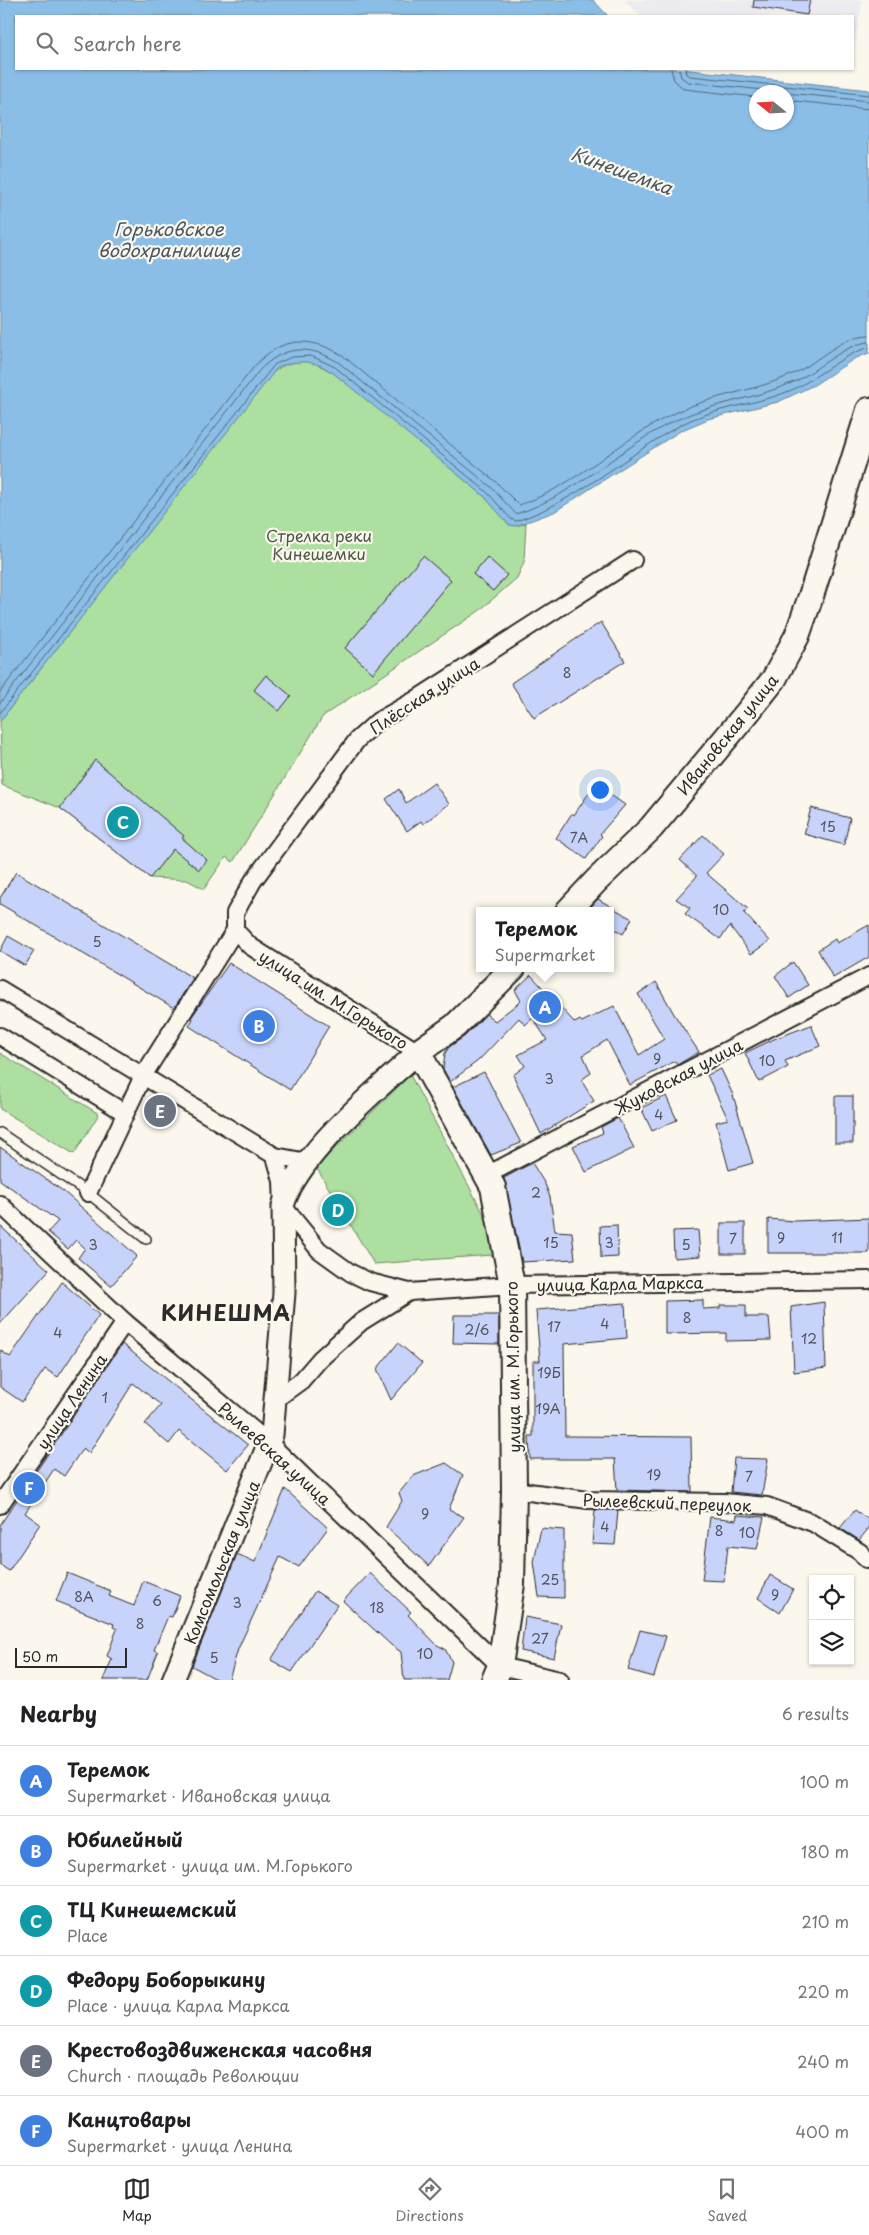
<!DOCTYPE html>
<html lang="en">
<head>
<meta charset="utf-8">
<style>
	:root { --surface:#fff; --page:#f2f2f2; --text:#202124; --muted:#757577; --line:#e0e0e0; --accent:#2b2b2b }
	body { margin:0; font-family:"Playpen Sans",sans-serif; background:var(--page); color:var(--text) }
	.controls { position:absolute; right:15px; bottom:15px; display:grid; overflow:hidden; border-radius:0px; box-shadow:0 1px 4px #0004 }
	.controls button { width:45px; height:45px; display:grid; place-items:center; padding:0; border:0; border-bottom:1px solid var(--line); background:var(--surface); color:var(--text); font:25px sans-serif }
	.compass { position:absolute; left:749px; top:85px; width:45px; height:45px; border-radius:50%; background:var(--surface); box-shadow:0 1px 4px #0004; rotate:288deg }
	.scale { position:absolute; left:15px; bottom:12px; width:112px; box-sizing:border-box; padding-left:5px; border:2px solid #2b2b2b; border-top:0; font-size:14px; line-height:18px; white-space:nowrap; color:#2b2b2b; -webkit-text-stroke:4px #fbf7ec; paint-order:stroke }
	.you { position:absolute; left:599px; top:789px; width:18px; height:18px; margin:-12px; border:4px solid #fff; border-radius:50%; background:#1a73e8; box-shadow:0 0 0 8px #1a73e833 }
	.badge { display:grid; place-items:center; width:32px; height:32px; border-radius:50%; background:var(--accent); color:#fff; font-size:16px; font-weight:700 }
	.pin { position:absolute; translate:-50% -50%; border:2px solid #fff; box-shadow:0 1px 5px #0006 }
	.popup { position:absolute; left:476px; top:907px; width:138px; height:65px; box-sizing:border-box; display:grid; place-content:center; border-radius:0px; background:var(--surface); filter:drop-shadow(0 1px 4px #0005); font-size:16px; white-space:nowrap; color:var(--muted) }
	.popup b { font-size:19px; color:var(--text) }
	.popup::after { content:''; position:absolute; left:50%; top:100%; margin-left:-10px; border:10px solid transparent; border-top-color:var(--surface) }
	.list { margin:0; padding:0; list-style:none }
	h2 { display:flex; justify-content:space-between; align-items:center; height:65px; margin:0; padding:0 20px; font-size:21px }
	h2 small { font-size:16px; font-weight:400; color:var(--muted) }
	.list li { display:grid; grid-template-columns:32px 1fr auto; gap:15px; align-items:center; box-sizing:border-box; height:70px; padding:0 20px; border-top:1px solid var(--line) }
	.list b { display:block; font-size:19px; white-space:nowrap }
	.list p { margin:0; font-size:16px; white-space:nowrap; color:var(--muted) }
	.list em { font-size:16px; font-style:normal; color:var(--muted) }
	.icon { flex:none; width:28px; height:28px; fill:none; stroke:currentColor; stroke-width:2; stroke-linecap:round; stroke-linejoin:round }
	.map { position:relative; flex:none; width:869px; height:1680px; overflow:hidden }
	.search { position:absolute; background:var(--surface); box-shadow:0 1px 4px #0004; left:15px; right:15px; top:15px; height:55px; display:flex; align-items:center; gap:12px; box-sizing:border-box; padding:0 18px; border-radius:0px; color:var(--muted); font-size:19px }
	.sheet { height:485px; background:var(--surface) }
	nav { display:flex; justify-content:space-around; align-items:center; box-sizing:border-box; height:70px; border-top:1px solid var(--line); background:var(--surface); font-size:14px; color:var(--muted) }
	nav a { display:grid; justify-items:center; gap:2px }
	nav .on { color:var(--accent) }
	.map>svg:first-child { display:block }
	.built { fill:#ececf0 }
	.green { fill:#addfa0; stroke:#6c8566 }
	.water { fill:#8bbee7; stroke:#65839c; fill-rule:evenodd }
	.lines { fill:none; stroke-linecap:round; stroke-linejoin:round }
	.shore { stroke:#516676; stroke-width:1 }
	.building { fill:#c8d3fb; stroke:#2b2b2b }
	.service-casing { stroke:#2b2b2b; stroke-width:12 }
	.minor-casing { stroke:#2b2b2b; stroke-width:20 }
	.tertiary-casing { stroke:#2b2b2b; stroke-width:25 }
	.secondary-casing { stroke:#2b2b2b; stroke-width:28 }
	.service { stroke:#fbf7ec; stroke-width:9 }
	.minor { stroke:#fbf7ec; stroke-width:16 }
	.tertiary { stroke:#fbf7ec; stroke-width:21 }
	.secondary { stroke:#fbf7ec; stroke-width:24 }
	.labels { text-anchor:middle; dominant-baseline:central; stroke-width:4.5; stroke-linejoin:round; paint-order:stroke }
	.number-label { font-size:14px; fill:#52555f }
	.park-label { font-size:16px; fill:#4c5848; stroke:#fbf7ec }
	.street-label { font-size:16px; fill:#2b2b2b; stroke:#fbf7ec }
	.water-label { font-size:18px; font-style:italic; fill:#485763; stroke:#fbf7ec }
	.district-label { font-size:21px; font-weight:bold; letter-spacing:1px; fill:#2b2b2b; stroke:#fbf7ec }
</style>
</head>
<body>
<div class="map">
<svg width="869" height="1680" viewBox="0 0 869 1680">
	<rect width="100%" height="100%" fill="#fbf7ec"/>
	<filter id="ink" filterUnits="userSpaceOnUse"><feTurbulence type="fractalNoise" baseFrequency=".02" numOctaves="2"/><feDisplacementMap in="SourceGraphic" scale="10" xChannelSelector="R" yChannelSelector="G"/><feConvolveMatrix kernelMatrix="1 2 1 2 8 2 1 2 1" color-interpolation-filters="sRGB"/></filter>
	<g filter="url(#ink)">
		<!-- built -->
		<polygon class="built" points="624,0 863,0 853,51 853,16 641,16"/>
		<!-- green -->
		<g class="green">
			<path d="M311,361l21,11 31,24 121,100 21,24 11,6 10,-3 -2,39 -7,16 -38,33 -156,105 -90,146 -7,-5 -22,32 -17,-9 -37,-2 -90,-70 -58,-23 -2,-64 267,-342c15,-16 22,-17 44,-18z"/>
			<polygon points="0,1053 99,1114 74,1154 0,1109"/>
			<polygon points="410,1075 505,1254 374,1264 316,1167"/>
		</g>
		<!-- water -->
		<path class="water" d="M0,0h593l15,16h-592v53h665l188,21v263l-15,6 -40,26 -36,17 -70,17 -28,12 -126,81 -38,14 -7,-1 -25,-29 -152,-124c-19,-12 -32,-13 -54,-5l-278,354zM786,92v30h-30v-30z"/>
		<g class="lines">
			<!-- shore -->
			<g class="shore">
				<polyline points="671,69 674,80 684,89 756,97"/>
				<polyline points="679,69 681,77 688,82 783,92"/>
				<polyline points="685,69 686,74 690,76 869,95"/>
				<polyline points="786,93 869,101"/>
				<polyline points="786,100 869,109"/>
				<path d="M0,692l253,-324c26,-31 55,-33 89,-13l154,127 23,23c57,-19 100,-65 154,-91 39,-20 83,-22 122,-41 23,-11 48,-38 74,-38"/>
				<path d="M0,703l258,-331c25,-27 50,-28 80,-10l153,125 25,27c60,-19 104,-67 160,-94 39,-18 81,-21 120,-39 20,-10 51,-38 73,-39"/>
				<path d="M0,713l275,-349 17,-7 19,-1 24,11 152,125 24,27 5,2c59,-19 107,-63 161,-94 36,-21 81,-21 119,-39 19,-9 54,-38 73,-40"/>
			</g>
		</g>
		<!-- building -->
		<g class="building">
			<polygon points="754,0 810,0 807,15 753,7"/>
			<polygon points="423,556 451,580 373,673 345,648"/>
			<polygon points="487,557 507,575 493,591 473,574"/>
			<polygon points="601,622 625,661 534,718 511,683"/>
			<polygon points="266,675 291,696 279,711 254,690"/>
			<polygon points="95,760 184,836 182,838 207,860 199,870 173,849 150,878 60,808"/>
			<polygon points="434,783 449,804 423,824 421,821 407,831 386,799 399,789 406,803"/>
			<polygon points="595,784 625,805 600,834 602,836 586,859 556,838 572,813 574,815"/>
			<polygon points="811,808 850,818 844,845 804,834"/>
			<polygon points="703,835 724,854 706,873 748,909 744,913 770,941 751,954 730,926 720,939 685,914 690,908 676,899 697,876 680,860"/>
			<polygon points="16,872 193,978 174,1008 0,904 0,898"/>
			<polygon points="598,899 632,919 623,934 610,926 610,911 587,911"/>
			<polygon points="869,925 869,957 833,978 818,950 835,939 837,943"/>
			<polygon points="8,936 34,951 25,966 0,951"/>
			<polygon points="793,962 808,985 789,998 775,976"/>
			<polygon points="229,963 329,1026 290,1090 189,1026 193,1019 191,1018"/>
			<polygon points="531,975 575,1023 580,1020 582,1022 614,1006 639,1055 664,1039 638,994 656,982 674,1014 699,1052 677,1065 675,1061 630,1085 607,1040 583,1055 591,1073 581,1080 594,1101 541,1134 513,1075 525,1066 518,1055 547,1040 533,1018 525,1025 519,1018 479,1060 450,1082 443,1069 445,1053 449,1047 465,1036 486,1014 495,1021 521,1001 515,990"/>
			<polygon points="811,1025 820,1046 785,1061 788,1067 759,1082 745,1053 774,1039"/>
			<polygon points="721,1069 733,1095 753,1163 729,1170 716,1122 728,1119 707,1075"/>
			<polygon points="484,1072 521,1143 491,1155 453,1087"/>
			<polygon points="666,1096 677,1120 652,1131 641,1108"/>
			<rect x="835" y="1096" width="18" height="47"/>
			<polygon points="157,1097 174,1108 163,1124 146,1113"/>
			<polygon points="618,1118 634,1148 586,1172 573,1146 603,1133 601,1127"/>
			<polygon points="0,1147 63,1191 137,1256 111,1286 78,1258 85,1248 76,1240 68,1249 48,1232 58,1221 0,1180"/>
			<polygon points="532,1163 545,1184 550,1197 555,1231 572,1232 575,1259 522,1262 504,1178"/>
			<polygon points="869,1218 869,1253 768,1253 768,1219 794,1221"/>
			<rect x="721" y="1223" width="24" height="31"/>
			<polygon points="617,1225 618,1257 601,1258 600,1226"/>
			<polygon points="0,1226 49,1270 0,1324"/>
			<polygon points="698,1230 700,1256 674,1258 673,1231"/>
			<polygon points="62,1282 99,1315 58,1377 45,1369 22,1402 0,1387 0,1350 10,1357"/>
			<polygon points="703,1300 703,1309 720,1308 720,1305 746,1305 746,1317 769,1317 771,1340 726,1341 726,1333 665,1334 665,1301"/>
			<polygon points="824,1302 826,1368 794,1372 791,1307"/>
			<polygon points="625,1303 627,1338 564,1344 565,1436 691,1437 692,1492 617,1490 615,1459 530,1459 529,1436 533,1436 533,1361 540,1361 536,1310"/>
			<polygon points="454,1315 499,1315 499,1344 453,1343"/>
			<polygon points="398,1343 422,1363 391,1400 377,1369"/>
			<polygon points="122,1344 248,1445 227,1470 179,1431 169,1444 145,1424 161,1405 133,1383 89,1453 83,1448 64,1476 54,1469 25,1513 40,1524 9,1571 0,1565 0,1525"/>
			<polygon points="734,1458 768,1459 762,1495 731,1492"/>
			<polygon points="446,1463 463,1475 449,1509 464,1517 429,1566 386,1527 402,1501 399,1493 413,1476"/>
			<polygon points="285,1489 328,1528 299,1567 280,1557 238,1649 229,1680 218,1680 192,1666 237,1554 255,1562"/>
			<polygon points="595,1510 618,1510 615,1545 592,1544"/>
			<polygon points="855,1510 869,1520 869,1528 859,1540 840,1528"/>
			<polygon points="737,1515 764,1517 757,1549 728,1546 724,1581 702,1580 710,1517 736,1520"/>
			<polygon points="541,1528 564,1530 564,1598 539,1597 534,1562"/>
			<polygon points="67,1573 111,1591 109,1596 134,1606 143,1581 180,1596 172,1617 168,1616 154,1650 158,1652 147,1680 103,1680 112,1659 107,1656 117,1629 113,1627 114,1624 56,1601"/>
			<polygon points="370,1573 411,1612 408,1615 437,1645 445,1649 452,1662 447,1680 404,1680 401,1652 391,1645 343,1601"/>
			<polygon points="770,1575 793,1589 780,1613 758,1598"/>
			<polygon points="315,1591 337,1605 292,1672 271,1660"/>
			<polygon points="525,1617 561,1624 554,1658 521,1651"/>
			<polygon points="640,1630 666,1636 654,1677 628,1670"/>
		</g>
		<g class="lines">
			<!-- service casing -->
			<g class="service-casing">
				<polyline id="service" points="0,1133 88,1193 146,1239"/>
			</g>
			<!-- minor casing -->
			<g class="minor-casing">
				<g id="minor">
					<polyline points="235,930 235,913 253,881 357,740 378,721 415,700 633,560"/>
					<polyline points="235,930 250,946 418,1052"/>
					<polyline points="0,989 275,1156 302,1161 313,1155"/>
					<polyline points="0,1036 125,1113"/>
					<polyline points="275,1156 282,1181 283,1206 319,1250 351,1273 370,1282 409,1292 512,1285 869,1280"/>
					<polyline points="487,1175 869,976"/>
					<polyline points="88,1193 143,1076 235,930"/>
					<polyline points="0,1204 125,1322 270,1444 500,1666 560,1680"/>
					<polyline points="276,1399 301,1381 320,1359 361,1322 409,1292"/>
					<polyline points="514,1490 588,1500 724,1502 767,1506 813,1523 860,1552 866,1559"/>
					<polyline points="0,1505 125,1322"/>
				</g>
			</g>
			<!-- tertiary casing -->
			<g class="tertiary-casing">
				<path id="tertiary" d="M173,1680l99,-245 12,-142 -1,-87c14,-51 95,-117 135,-154"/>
			</g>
			<!-- secondary casing -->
			<g class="secondary-casing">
				<g id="secondary">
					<polyline points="568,911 596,881 651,828 747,713 774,679 797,636 811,596 869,410"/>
					<polyline points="494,1680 500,1666 512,1584 514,1490 512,1285 493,1187 418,1052 455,1026 513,968"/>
				</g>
			</g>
			<!-- service -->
			<use href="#service" class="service"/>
			<!-- minor -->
			<use href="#minor" class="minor"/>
			<!-- tertiary -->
			<use href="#tertiary" class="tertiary"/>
			<!-- secondary -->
			<use href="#secondary" class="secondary"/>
		</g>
	</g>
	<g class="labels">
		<!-- number labels -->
		<g class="number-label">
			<text x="567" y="672">8</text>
			<text x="828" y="826">15</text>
			<text x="579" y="837">7А</text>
			<text x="721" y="909">10</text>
			<text x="97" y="941">5</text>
			<text x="657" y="1058">9</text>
			<text x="767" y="1060">10</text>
			<text x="549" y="1078">3</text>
			<text x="659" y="1114">4</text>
			<text x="536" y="1192">2</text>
			<text x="781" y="1237">9</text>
			<text x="837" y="1237">11</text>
			<text x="733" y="1238">7</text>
			<text x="551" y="1242">15</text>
			<text x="609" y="1242">3</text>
			<text x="93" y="1244">3</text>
			<text x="686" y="1244">5</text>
			<text x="687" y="1317">8</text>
			<text x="605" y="1323">4</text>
			<text x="554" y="1326">17</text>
			<text x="477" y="1329">2/6</text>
			<text x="58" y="1332">4</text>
			<text x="809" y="1338">12</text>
			<text x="549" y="1372">19Б</text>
			<text x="105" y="1397">1</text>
			<text x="548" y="1408">19А</text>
			<text x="654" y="1474">19</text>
			<text x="749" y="1476">7</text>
			<text x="425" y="1513">9</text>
			<text x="605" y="1526">4</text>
			<text x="719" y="1530">8</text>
			<text x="747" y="1532">10</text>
			<text x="550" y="1579">25</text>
			<text x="775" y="1594">9</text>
			<text x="84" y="1596">8А</text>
			<text x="157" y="1600">6</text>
			<text x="237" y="1602">3</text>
			<text x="377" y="1607">18</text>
			<text x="140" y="1623">8</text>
			<text x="540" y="1638">27</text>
			<text x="425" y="1653">10</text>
			<text x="214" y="1657">5</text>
		</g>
		<!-- park labels -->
		<g class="park-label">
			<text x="319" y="535">Стрелка реки<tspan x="319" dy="18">Кинешемки</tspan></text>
		</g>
		<!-- street labels -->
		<g class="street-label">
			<text transform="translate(424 695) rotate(-33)">Плёсская улица</text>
			<text transform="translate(727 734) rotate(-51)">Ивановская улица</text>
			<text transform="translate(334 999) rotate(32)">улица им. М.Горького</text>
			<text transform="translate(678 1076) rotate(-28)">Жуковская улица</text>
			<text transform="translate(620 1283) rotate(-1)">улица Карла Маркса</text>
			<text transform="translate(512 1367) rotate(-91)">улица им. М.Горького</text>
			<text transform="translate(71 1401) rotate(-56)">улица Ленина</text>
			<text transform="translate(275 1453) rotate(42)">Рылеевская улица</text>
			<text transform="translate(667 1502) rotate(2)">Рылеевский переулок</text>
			<text transform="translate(221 1562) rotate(-68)">Комсомольская улица</text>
		</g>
		<!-- water labels -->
		<g class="water-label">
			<text transform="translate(622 170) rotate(20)">Кинешемка</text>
			<text x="169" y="228">Горьковское<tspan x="169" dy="21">водохранилище</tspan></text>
		</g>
		<!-- district labels -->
		<g class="district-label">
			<text x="226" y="1312">КИНЕШМА</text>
		</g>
	</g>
</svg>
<div class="controls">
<button><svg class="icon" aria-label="locate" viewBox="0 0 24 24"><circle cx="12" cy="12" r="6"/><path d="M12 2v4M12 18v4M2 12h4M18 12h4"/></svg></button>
<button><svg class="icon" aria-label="layers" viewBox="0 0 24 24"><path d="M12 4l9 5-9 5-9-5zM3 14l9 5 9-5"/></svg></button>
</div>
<svg class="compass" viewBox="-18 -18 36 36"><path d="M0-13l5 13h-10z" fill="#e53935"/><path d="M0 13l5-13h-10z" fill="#757577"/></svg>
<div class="scale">50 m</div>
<div class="you"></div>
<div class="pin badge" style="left:545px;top:1007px;background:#3f7fe0">A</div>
<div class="popup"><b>Теремок</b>Supermarket</div>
<div class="pin badge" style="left:259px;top:1026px;background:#3f7fe0">B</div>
<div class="pin badge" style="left:123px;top:822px;background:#0f9aa8">C</div>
<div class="pin badge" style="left:338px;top:1210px;background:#0f9aa8">D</div>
<div class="pin badge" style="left:160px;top:1111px;background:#6b7280">E</div>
<div class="pin badge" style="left:29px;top:1488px;background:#3f7fe0">F</div>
<div class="search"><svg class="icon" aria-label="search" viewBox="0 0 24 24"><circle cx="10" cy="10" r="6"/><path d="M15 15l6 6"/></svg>Search here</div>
</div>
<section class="sheet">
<h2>Nearby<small>6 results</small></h2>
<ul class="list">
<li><span class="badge" style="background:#3f7fe0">A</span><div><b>Теремок</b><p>Supermarket · Ивановская улица</p></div><em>100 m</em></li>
<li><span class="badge" style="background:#3f7fe0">B</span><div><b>Юбилейный</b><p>Supermarket · улица им. М.Горького</p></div><em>180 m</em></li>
<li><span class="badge" style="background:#0f9aa8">C</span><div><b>ТЦ Кинешемский</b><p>Place</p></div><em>210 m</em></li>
<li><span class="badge" style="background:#0f9aa8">D</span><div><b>Федору Боборыкину</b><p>Place · улица Карла Маркса</p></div><em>220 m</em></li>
<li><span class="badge" style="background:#6b7280">E</span><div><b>Крестовоздвиженская часовня</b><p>Church · площадь Революции</p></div><em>240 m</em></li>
<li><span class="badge" style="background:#3f7fe0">F</span><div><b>Канцтовары</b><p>Supermarket · улица Ленина</p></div><em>400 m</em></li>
</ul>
</section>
<nav>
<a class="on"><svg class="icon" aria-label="map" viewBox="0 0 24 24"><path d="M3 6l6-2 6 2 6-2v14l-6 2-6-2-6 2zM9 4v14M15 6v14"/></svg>Map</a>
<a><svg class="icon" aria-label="directions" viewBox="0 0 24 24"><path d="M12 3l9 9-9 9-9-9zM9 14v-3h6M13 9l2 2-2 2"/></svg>Directions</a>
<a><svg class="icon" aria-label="saved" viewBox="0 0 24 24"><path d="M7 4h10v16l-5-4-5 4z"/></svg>Saved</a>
</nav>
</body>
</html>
